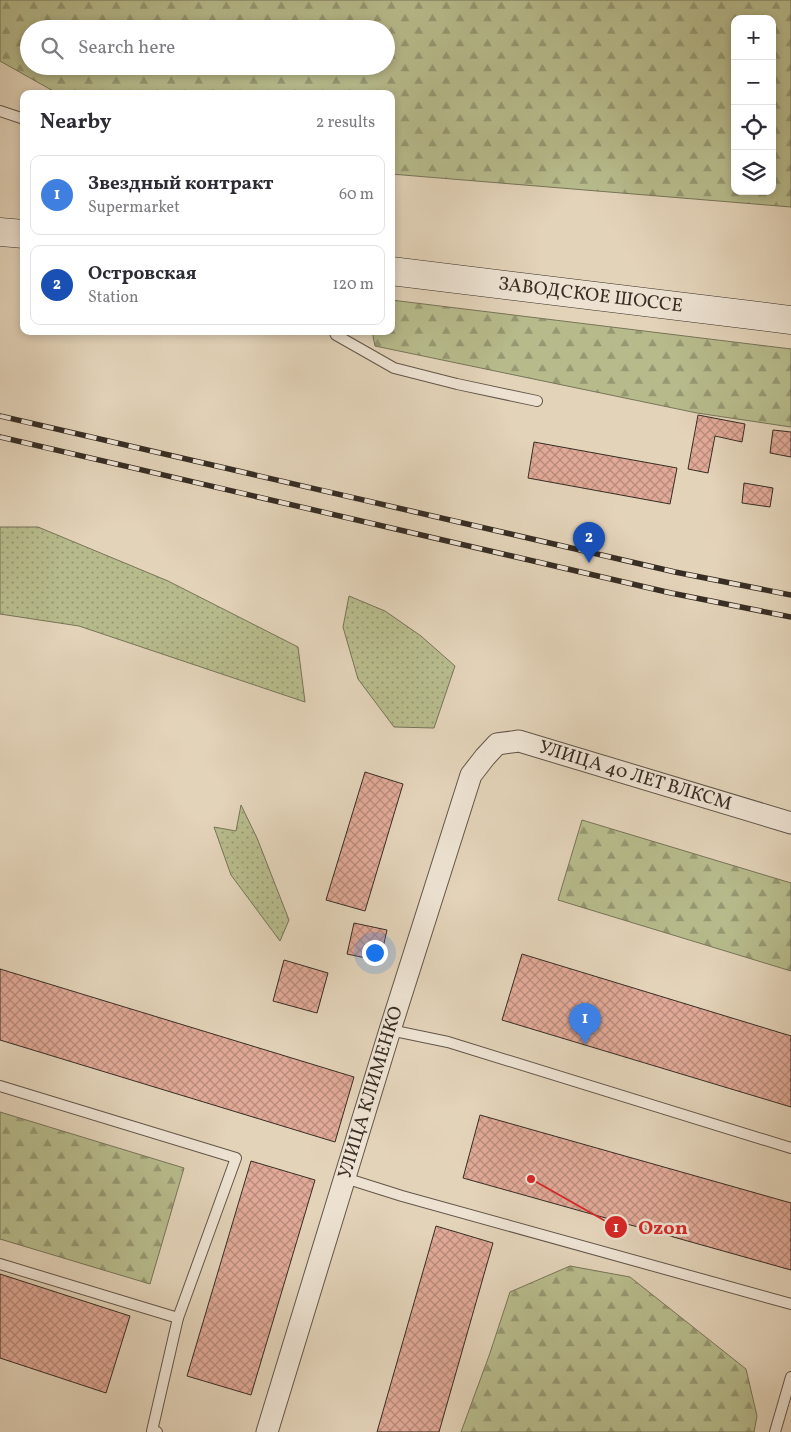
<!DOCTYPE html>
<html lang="en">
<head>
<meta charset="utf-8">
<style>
	:root { --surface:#fff; --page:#f2f2f3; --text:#2b2b33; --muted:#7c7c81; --line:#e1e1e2; --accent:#8f2418 }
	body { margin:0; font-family:Vollkorn,serif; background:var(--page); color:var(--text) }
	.controls { position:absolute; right:15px; top:15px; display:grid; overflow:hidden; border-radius:10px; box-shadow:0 2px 8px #0003 }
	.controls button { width:45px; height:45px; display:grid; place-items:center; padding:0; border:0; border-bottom:1px solid var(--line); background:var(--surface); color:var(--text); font:25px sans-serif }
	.you { position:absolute; left:374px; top:952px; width:18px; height:18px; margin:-12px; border:4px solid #fff; border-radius:50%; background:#1a73e8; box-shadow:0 0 0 8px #1a73e833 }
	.badge { display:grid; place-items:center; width:32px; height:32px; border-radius:50%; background:var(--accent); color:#fff; font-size:16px; font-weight:700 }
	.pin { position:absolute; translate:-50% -41px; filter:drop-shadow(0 1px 2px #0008) }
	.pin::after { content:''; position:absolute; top:26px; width:18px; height:15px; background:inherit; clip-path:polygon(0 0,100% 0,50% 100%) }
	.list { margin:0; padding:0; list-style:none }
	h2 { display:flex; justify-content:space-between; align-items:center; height:65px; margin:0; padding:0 20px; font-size:21px }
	h2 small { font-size:16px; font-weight:400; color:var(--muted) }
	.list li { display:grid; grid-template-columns:32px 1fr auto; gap:15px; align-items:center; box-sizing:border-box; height:80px; margin:0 10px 10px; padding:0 10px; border:1px solid var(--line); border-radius:10px }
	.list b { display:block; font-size:19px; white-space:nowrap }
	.list p { margin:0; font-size:16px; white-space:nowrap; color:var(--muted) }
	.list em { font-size:16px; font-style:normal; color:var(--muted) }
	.icon { flex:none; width:28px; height:28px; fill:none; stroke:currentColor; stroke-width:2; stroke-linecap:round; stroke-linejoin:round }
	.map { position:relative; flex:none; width:791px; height:1432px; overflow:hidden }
	.search { position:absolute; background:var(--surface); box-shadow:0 2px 8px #0003; left:20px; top:20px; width:375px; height:55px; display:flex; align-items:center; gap:12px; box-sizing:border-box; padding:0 18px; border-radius:28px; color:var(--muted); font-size:19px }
	.panel { position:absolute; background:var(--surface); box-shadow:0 2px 8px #0003; left:20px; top:90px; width:375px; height:245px; border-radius:10px }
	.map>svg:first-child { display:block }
	.grass { fill:url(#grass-dots); stroke:#777458 }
	.forest { fill:url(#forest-firs); stroke:#777458; fill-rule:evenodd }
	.building { fill:url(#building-cross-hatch); stroke:#372d24 }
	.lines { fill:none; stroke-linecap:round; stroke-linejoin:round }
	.lane-casing { stroke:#625649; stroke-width:12 }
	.street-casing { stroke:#625649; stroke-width:23 }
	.secondary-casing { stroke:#372d24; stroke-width:29 }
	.lane { stroke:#ede2d2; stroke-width:10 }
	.street { stroke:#ede2d2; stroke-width:21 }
	.secondary { stroke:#ede2d2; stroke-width:28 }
	.rail-casing { stroke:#372d24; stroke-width:5.5 }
	.rail { stroke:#ede2d2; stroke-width:4; stroke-dasharray:11; stroke-linecap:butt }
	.labels { text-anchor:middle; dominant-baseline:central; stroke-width:5; stroke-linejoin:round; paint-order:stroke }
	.street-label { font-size:19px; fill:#372d24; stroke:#ede2d2 }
	.leader { fill:none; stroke:#d62828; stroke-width:2 }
	.callout-dot { fill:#d62828; stroke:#ede2d2; stroke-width:2 }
	.mark-label { font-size:15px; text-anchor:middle; font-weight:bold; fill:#fff }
	.callout-label { font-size:20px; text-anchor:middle; font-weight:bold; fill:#d62828; stroke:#ede2d2; stroke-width:5; stroke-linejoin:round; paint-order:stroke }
</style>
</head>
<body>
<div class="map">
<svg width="791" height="1432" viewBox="0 0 791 1432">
	<defs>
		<pattern id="grass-dots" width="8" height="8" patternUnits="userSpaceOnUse" patternTransform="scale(1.25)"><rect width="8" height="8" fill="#b7bb8c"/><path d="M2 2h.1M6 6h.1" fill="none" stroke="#969872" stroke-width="1.8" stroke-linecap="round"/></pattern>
		<pattern id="forest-firs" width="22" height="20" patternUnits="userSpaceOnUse" patternTransform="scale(1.25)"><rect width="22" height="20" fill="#b7bb8c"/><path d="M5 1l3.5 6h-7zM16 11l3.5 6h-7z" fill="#969872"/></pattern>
		<pattern id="building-cross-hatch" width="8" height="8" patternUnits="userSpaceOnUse" patternTransform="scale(1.25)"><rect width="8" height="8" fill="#e1a997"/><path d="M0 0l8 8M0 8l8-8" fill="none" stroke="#b78a7b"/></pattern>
	</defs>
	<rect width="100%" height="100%" fill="#e3d3b9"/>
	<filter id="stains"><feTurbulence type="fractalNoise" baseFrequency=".004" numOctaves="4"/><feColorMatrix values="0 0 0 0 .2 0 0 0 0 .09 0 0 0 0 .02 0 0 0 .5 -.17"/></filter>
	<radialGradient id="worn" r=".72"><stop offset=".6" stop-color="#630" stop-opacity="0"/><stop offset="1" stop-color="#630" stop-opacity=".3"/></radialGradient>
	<!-- grass -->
	<g class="grass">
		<polygon points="0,527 38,527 168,581 298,647 305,702 79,626 0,614"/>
		<polygon points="349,596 385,611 421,636 455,666 434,728 394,727 358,679 343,627"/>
		<polygon points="241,805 257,838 289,920 280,941 231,875 214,827 236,831"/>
	</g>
	<!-- forest -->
	<g class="forest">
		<path d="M0,0h791v207l-400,-33v-80h-328l-8,-2 -55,-31zM735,19h37v172h-37zM29,29h357v37h-357z"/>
		<polygon points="391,300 791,349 791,427 697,413 375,346 372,331 391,331"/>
		<polygon points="582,820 791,883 791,971 558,900"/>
		<polygon points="0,1112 184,1168 150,1284 0,1239"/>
		<polygon points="570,1266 630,1277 746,1369 757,1416 754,1432 461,1432 490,1353 510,1292"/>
	</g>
	<!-- building -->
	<g class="building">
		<polygon points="698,415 745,424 742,442 715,436 708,473 688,469"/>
		<polygon points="773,430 791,432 791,457 770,453"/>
		<polygon points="534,442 677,468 670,504 528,478"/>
		<polygon points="744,483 773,488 770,507 742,503"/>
		<polygon points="365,772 403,784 365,911 326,900"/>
		<polygon points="354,923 387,930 380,961 347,954"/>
		<polygon points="522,954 791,1036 791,1107 502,1020"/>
		<polygon points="284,960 328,973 317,1013 273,1001"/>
		<polygon points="0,969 354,1077 335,1142 0,1040"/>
		<polygon points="480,1115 791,1203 791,1270 463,1178"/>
		<polygon points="251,1161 315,1180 251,1395 187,1376"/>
		<polygon points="436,1226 493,1243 439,1432 377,1432"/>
		<polygon points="0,1274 130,1316 106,1393 0,1358"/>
	</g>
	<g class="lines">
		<!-- lane casing -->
		<g class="lane-casing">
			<g id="lane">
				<polyline points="0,111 24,119"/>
				<polyline points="334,331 336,335 394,368 457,384 537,401"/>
				<polyline points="390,1030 448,1042 791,1148"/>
				<polyline points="0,1086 236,1158 178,1318 152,1431 157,1432"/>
				<polyline points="345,1178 402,1196 791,1304"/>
				<polyline points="0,1264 178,1318"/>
				<polyline points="775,1432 791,1377"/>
			</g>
		</g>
		<!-- street casing -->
		<g class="street-casing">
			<g id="street">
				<path id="s1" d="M267,1432l123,-402 81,-255 14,-18 12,-13 22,-3 272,82"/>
			</g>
		</g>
		<!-- secondary casing -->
		<g class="secondary-casing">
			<g id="secondary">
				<polyline points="0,232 24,234"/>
				<path id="s2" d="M391,271l400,49"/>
			</g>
		</g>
		<!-- lane -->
		<use href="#lane" class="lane"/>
		<!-- street -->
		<use href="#street" class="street"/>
		<!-- secondary -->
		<use href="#secondary" class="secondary"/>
		<!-- rail casing -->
		<g class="rail-casing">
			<g id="rail">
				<polyline points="0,416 675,572 791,595"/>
				<polyline points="0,437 671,593 791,617"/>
			</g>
		</g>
		<!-- rail -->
		<use href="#rail" class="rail"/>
	</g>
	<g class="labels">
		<!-- street labels -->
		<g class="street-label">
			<text stroke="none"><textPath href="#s2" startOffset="201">ЗАВОДСКОЕ ШОССЕ</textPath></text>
			<text stroke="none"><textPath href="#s1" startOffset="872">УЛИЦА 40 ЛЕТ ВЛКСМ</textPath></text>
			<text stroke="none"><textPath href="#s1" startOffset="355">УЛИЦА КЛИМЕНКО</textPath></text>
		</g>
	</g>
	<!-- callouts -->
	<path class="leader" d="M531 1179L616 1227"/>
	<g class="callout-dot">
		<circle cx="531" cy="1179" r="5"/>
		<circle cx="616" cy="1227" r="12"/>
	</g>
	<g class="mark-label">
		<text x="616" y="1232">1</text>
	</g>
	<g class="callout-label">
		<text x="663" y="1234">Ozon</text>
	</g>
	<rect width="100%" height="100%" filter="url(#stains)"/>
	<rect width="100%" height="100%" fill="url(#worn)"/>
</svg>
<div class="controls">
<button>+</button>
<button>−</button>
<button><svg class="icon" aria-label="locate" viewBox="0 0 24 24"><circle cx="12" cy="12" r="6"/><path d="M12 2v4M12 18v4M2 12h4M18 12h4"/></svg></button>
<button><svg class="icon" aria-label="layers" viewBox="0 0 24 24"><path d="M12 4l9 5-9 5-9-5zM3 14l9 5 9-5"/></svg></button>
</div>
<div class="you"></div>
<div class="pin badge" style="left:585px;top:1044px;background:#3f7fe0">1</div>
<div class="pin badge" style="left:589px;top:563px;background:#1a4fb4">2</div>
<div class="search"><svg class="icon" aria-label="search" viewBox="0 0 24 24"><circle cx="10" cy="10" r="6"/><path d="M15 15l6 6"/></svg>Search here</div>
<section class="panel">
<h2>Nearby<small>2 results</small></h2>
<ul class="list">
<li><span class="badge" style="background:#3f7fe0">1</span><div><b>Звездный контракт</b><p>Supermarket</p></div><em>60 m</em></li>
<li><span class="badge" style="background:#1a4fb4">2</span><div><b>Островская</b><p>Station</p></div><em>120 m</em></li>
</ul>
</section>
</div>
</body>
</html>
